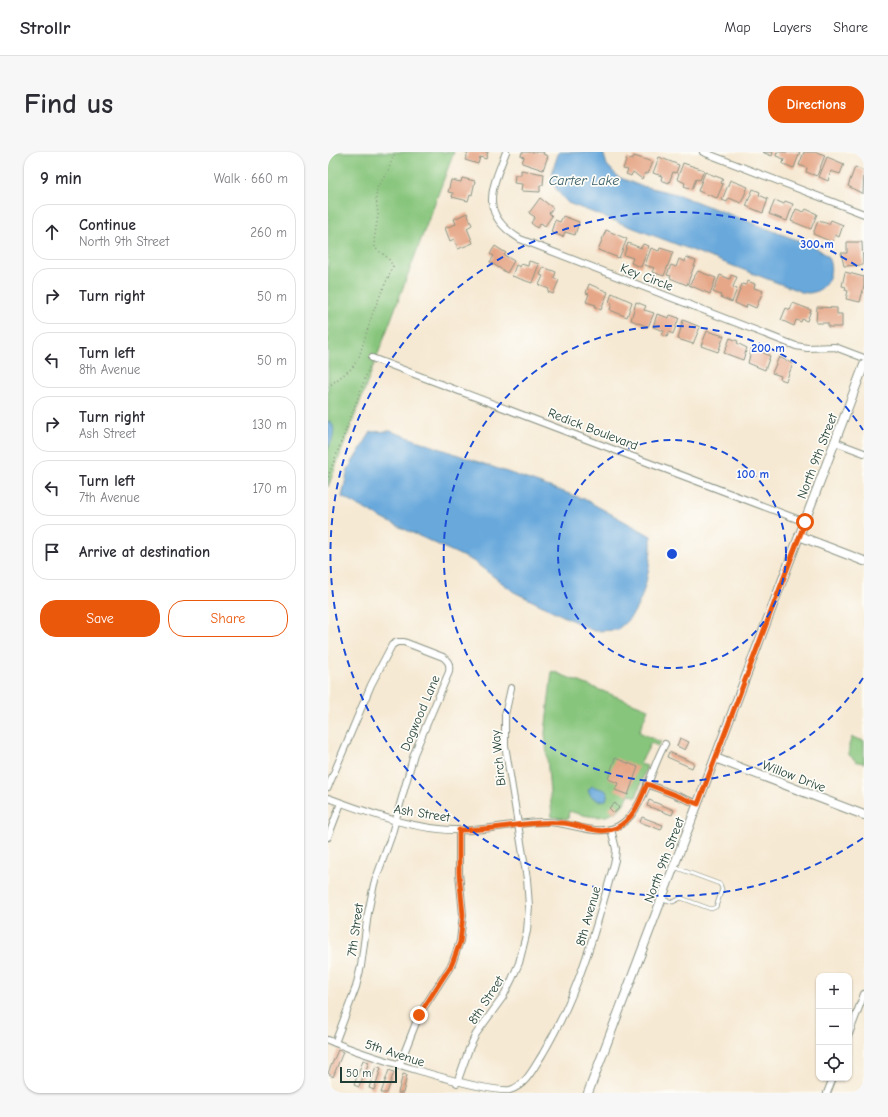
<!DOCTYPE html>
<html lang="en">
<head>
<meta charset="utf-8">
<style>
	:root { --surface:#fff; --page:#f7f7f7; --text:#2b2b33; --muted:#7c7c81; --line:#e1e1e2; --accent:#ea580c }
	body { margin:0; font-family:"Comic Neue",sans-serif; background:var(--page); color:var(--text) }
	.controls { position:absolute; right:12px; bottom:12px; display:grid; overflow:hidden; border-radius:8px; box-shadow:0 1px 3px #0004 }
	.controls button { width:36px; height:36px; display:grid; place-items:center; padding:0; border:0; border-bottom:1px solid var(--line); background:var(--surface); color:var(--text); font:20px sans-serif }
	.scale { position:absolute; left:12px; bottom:10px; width:57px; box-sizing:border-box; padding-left:4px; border:2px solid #1f3d34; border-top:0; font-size:11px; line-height:14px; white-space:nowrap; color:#1f3d34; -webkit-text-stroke:3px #fdfcf7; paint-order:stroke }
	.stop { position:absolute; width:12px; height:12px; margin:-9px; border:3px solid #ea580c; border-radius:50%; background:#fff }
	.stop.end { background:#ea580c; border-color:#fff; box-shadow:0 1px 4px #0008 }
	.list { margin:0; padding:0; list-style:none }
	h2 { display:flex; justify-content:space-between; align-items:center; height:52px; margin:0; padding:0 16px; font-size:17px }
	h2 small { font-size:13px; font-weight:400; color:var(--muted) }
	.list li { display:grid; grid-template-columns:26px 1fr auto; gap:12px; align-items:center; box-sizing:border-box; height:56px; margin:0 8px 8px; padding:0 8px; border:1px solid var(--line); border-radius:16px }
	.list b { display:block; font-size:15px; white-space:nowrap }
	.list p { margin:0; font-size:13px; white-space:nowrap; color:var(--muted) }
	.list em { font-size:13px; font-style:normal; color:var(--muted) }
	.actions { display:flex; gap:8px; padding:12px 16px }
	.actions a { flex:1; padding:9px 0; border:1px solid var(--accent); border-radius:16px; text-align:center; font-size:14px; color:var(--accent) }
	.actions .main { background:var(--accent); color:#fff }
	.icon { flex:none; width:22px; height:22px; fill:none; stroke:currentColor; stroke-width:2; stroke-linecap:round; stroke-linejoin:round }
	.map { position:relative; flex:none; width:536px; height:941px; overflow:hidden; border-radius:16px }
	header { display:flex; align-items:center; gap:24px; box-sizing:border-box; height:56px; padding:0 20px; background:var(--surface); border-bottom:1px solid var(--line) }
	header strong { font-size:19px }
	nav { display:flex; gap:22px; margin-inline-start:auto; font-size:14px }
	.intro { display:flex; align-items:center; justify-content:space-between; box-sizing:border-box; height:96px; padding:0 24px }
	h1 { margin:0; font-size:28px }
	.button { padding:10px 18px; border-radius:16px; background:var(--accent); color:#fff; font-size:14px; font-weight:700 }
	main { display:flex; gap:24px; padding:0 24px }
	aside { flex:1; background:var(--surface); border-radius:16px; box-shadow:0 1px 3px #0004 }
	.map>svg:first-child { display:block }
	.green { fill:#87c57c; stroke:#538158 }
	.water { fill:#68a8db; stroke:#447288 }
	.building { fill:#e6a788 }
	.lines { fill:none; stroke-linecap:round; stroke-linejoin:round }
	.service-casing { stroke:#8a9384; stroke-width:4.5 }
	.minor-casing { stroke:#8a9384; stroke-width:8 }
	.tertiary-casing { stroke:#8a9384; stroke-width:10 }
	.path { stroke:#8a9384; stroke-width:1.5; stroke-dasharray:1 3; stroke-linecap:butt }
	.service { stroke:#fff; stroke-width:3 }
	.minor { stroke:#fff; stroke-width:6 }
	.tertiary { stroke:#fff; stroke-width:8 }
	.route { stroke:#ea580c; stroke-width:5 }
	.ring { fill:none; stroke:#1d4ed8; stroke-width:2; stroke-dasharray:7 5 }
	.labels { text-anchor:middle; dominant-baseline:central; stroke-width:3.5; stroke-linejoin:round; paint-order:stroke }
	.street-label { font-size:13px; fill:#1f3d34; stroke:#fdfcf7 }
	.water-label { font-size:14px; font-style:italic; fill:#355d66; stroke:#fdfcf7 }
	.centre { fill:#1d4ed8; stroke:#fdfcf7; stroke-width:2 }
	.ring-label { font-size:12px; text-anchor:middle; font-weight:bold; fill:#1d4ed8; stroke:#fdfcf7; stroke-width:3.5; stroke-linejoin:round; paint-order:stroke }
</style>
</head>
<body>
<header>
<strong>Strollr</strong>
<nav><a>Map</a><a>Layers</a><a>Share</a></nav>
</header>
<div class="intro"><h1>Find us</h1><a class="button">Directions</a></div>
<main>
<aside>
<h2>9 min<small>Walk · 660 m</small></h2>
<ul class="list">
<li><svg class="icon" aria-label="ahead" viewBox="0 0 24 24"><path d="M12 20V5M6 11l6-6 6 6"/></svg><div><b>Continue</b><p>North 9th Street</p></div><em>260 m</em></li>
<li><svg class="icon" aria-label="right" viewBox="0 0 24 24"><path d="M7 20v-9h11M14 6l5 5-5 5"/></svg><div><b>Turn right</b></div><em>50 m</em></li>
<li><svg class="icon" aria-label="left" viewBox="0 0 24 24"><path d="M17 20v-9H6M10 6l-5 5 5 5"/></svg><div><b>Turn left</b><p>8th Avenue</p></div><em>50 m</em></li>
<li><svg class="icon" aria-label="right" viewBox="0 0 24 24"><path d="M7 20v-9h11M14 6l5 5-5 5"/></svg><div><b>Turn right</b><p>Ash Street</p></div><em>130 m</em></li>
<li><svg class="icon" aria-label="left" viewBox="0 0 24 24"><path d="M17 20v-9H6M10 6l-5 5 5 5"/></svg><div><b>Turn left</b><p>7th Avenue</p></div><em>170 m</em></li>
<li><svg class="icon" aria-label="arrive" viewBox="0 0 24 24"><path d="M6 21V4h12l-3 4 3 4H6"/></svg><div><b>Arrive at destination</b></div></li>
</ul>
<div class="actions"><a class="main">Save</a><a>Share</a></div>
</aside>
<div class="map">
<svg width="536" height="941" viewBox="0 0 536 941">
	<rect width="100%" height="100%" fill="#fdfcf7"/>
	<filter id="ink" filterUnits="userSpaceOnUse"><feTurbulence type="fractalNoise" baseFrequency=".025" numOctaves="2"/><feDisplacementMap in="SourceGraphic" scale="8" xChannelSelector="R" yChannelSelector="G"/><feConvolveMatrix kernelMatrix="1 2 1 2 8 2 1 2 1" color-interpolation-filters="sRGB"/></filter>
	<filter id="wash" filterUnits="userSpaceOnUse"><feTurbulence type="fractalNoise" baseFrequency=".012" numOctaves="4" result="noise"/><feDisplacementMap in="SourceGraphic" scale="16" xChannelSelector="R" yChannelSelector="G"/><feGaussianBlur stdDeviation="0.9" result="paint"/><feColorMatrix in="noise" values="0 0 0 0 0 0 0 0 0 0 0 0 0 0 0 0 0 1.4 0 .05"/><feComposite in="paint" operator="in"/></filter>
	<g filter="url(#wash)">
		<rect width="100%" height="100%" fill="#f6e9d3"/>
		<!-- green -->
		<g class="green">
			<polygon points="0,0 126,0 0,335"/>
			<path d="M224,519l96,38 -9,23 22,10 -3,4 -7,-3 -11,21 7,2 -11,31 -7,-3c-12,29 -35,25 -60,17l-1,8 -16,-2 -7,-84z"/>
			<polygon points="524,585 536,589 536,611 529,610 521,603 521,593"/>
		</g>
		<!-- water -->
		<g class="water">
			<path d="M231,0h44l4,13 11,12 20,8 38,9 139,53c5,4 12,7 14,13 6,15 -5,33 -21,33 -3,0 -7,-1 -9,-2l-231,-88c-19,-20 -19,-25 -9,-51z"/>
			<path d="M0,269l3,1c6,8 1,19 -3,27z"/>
			<path d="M62,279l194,68 67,37c1,23 -5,59 -18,78 -4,6 -11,11 -16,16l-23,1 -80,-39 -41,-31 -84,-39 -47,-25 6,-28 23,-37z"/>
			<polygon points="264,634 277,638 280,642 278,648 271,649 263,644 260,638"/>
		</g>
		<g id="blocks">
			<!-- building -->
			<g class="building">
				<polygon points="137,0 160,0 158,7 152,5 150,12 137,8 140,1"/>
				<polygon points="194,0 216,0 215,2 220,4 215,18 194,11 196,5 193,4"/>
				<polygon points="434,0 445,0 444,4"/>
				<polygon points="449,0 472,0 466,16 455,12 456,7 448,4"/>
				<polygon points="476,0 488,0 497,3 489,24 478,20 479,16 471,13"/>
				<polygon points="306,4 325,10 320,22 317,21 314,27 305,20 303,24 298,22 300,18 295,17 299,6 304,8"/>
				<polygon points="331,5 351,13 348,21 345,20 341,31 333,28 334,24 325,21"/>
				<polygon points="499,5 516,12 512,22 503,19 500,29 491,25"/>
				<polygon points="355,11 376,18 372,28 368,27 364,37 356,34 357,31 349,27"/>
				<polygon points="527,15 536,19 535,42 520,34"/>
				<polygon points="193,18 216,22 215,33 212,33 212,40 193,39 194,32 186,31 187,23 193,23"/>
				<polygon points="377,20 395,27 393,31 395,32 389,46 370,39"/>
				<polygon points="134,26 147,29 144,43 142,42 140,49 124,45 125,41 120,40 123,28 133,30"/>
				<polygon points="402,28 420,35 413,51 401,46 399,50 394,48"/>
				<polygon points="425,37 432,40 431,43 440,47 435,61 418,54"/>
				<polygon points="212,46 225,56 221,61 224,64 217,74 213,71 209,76 203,71 207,65 201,61"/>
				<polygon points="447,48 456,52 457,49 465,52 459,69 441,62"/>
				<polygon points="468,57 476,60 478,57 489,62 483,77 463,69"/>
				<polygon points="139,61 144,73 139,76 145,91 130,97 126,87 122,89 117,76 128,72 126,67"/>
				<polygon points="235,64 251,70 247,83 237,80 235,85 223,80 227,68 232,70"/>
				<polygon points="503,68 515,73 511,85 507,83 504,90 485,82 490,69 501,72"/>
				<polygon points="278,78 299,87 291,106 270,98"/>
				<polygon points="519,90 534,90 535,113 516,114 513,101 519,101"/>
				<polygon points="300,91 313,96 315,92 321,94 313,115 303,111 305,106 296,103"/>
				<polygon points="167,94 178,101 176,103 186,109 179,121 162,110 166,104 162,102"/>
				<polygon points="323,96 331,99 332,96 345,100 336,124 324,120 326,116 317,113"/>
				<polygon points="358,105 368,109 359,133 342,126 343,124 339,123 343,113 348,115 351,107 357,110"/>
				<polygon points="201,109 211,112 204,131 184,124 188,113 192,115 193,112 200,114"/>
				<polygon points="215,115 228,120 226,126 231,128 225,142 220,140 221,137 211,133 215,124 212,123"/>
				<polygon points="370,119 388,126 382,142 361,133"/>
				<polygon points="517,120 536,125 536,134 532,150 518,147 520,139 517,138 518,135 514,134"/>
				<polygon points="392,123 402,127 403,123 409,125 405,135 409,137 404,150 392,145 393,143 385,140"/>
				<polygon points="420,129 427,132 426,136 435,139 428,156 419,152 418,156 407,151 414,132 418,133"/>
				<polygon points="261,132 280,140 273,158 267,155 268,153 258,150 261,142 258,141"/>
				<polygon points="284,141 304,150 299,165 282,158 284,151 281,150"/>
				<polygon points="308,150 318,154 316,158 326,161 320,175 303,168"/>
				<polygon points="465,151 483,158 479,169 474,167 473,170 468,168 466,174 453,168 458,156 462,158"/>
				<polygon points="489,155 509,156 509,162 514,162 514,175 500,175 500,171 488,171"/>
				<polygon points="329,162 341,166 342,163 351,166 345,182 341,180 339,185 334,183 336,179 325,175"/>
				<polygon points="355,168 372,175 365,192 350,187"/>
				<polygon points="379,179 396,184 390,200 373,194"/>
				<polygon points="402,186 410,189 409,191 419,196 415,208 396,201"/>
				<polygon points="424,195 442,204 437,218 420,211"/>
				<polygon points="451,205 465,212 458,229 452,227 453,224 444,221"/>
				<polygon points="352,586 361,590 357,598 349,594"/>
				<polygon points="341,600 366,611 364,616 339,605"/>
				<polygon points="287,606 310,615 300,643 287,638 290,631 280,627"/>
				<polygon points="321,648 346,658 344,663 319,654"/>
				<polygon points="287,651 291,656 286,661 281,656"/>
				<polygon points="314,665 335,673 333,678 312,670"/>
				<polygon points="10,898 15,900 5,925 0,921"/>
				<polygon points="35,908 41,910 31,935 26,933"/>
				<polygon points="48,914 53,916 46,938 41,936"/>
				<polygon points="61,918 66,920 59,941 53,941"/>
				<polygon points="75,922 79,923 75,941 70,941"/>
			</g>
		</g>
	</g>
	<g filter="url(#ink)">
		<use href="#blocks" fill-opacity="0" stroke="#8a9384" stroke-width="1"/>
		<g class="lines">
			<!-- service casing -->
			<g class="service-casing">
				<polyline id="service" points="334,747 345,750 353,746 383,757 388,755 394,737 392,732 346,715"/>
			</g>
			<!-- minor casing -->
			<g class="minor-casing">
				<g id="minor">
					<path d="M178,0c-15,38 -27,62 14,87l276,107 11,2 28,-1 29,11"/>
					<polyline points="375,0 536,62"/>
					<polyline points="44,206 477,370"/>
					<polyline points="507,290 536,301"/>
					<polyline points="319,632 370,652"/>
					<path d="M0,635l43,-102 21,-40 5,-3h7l39,15c6,5 7,7 6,15l-35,82 -23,83 -17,47 -6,29 -7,53 -5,21 -21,56"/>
					<path d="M0,646c46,17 94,35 144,32 25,-1 50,-9 75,-8 25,0 54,18 76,1 22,-17 28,-55 42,-79"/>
					<polyline points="0,685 13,651"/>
					<polyline points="521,882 536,842"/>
					<path d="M0,888c30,13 155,53 182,50 16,-5 23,-21 32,-35 37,-62 54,-126 73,-195l1,-11 -5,-20"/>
					<polyline points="71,914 91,863 124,812 132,789 135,763 131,721 131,678"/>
					<polyline points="129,931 141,897 148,882 175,845 184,827 191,811 199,779 201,754 199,727 177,593 177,563 183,536"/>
					<polyline points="0,939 5,941"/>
					<polyline points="499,941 505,926"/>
				</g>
			</g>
			<!-- tertiary casing -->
			<g class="tertiary-casing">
				<g id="tertiary">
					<polyline points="471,384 536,409"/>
					<polyline points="387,606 536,663"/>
					<polyline points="260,941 536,213"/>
				</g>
			</g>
			<!-- path -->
			<g class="path">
				<polyline points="0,235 24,216 31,205 45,160 65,114 60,106 47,96 46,89 50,63 48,46 49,36 60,19 67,0"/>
				<polyline points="0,325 42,213"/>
			</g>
			<!-- service -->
			<use href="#service" class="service"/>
			<!-- minor -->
			<use href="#minor" class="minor"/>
			<!-- tertiary -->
			<use href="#tertiary" class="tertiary"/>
		</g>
	</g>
	<g class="lines" filter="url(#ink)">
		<!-- route -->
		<path class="route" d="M91,863l33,-51 8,-22 3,-27 -4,-42v-43c35,1 68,-10 103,-7 18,1 37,13 54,5 18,-9 24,-27 31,-44l51,20 107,-282"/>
	</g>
	<!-- distance rings -->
	<g class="ring">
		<circle cx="344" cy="402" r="114"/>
		<path d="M535 526A228 228 0 1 1 535 278"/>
		<path d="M535 686A342 342 0 1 1 535 118"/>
	</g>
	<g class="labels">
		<!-- street labels -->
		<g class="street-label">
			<text transform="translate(319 125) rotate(21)">Key Circle</text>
			<text transform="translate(265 277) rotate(21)">Redick Boulevard</text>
			<text transform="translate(489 304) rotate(-69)">North 9th Street</text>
			<text transform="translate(92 561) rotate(-67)">Dogwood Lane</text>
			<text transform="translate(170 606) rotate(-96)">Birch Way</text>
			<text transform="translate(466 624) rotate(21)">Willow Drive</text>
			<text transform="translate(94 661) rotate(9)">Ash Street</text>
			<text transform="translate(336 708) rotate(-69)">North 9th Street</text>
			<text transform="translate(260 764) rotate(-74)">8th Avenue</text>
			<text transform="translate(27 778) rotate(-82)">7th Street</text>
			<text transform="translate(158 848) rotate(-57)">8th Street</text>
			<text transform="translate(67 901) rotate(18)">5th Avenue</text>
		</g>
		<!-- water labels -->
		<g class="water-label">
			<text x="256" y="28">Carter Lake</text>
		</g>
	</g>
	<circle cx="344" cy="402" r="6" class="centre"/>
	<g class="ring-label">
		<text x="489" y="96">300 m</text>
		<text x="440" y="200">200 m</text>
		<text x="425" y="326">100 m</text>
	</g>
</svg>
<div class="controls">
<button>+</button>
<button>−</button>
<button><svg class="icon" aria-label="locate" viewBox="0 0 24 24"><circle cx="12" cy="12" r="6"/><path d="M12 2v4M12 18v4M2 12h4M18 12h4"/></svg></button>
</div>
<div class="scale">50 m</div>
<div class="stop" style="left:477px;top:370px"></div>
<div class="stop end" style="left:91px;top:863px"></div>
</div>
</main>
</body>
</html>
